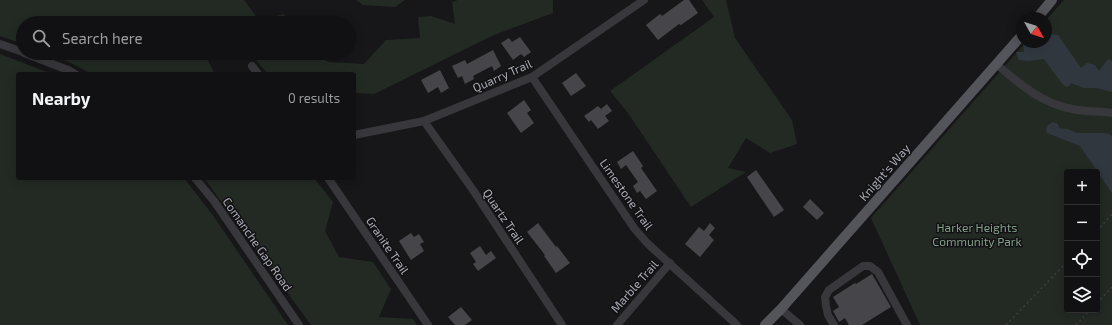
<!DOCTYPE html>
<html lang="en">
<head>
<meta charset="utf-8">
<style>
	:root { --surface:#111012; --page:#1a191b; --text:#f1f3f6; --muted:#9c9d9f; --line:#303032 }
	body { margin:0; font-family:"Exo 2",sans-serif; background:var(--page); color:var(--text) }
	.controls { position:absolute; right:12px; bottom:12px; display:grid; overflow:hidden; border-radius:4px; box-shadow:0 2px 10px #0003 }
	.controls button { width:36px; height:36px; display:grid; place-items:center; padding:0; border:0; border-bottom:1px solid var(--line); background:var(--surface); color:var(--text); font:20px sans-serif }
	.compass { position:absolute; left:1016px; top:12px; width:36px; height:36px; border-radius:50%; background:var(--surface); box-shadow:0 2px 10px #0003; rotate:129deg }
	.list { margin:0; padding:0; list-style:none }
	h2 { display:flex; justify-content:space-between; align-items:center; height:52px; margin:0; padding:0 16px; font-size:17px }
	h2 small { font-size:13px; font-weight:400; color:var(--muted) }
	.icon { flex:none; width:22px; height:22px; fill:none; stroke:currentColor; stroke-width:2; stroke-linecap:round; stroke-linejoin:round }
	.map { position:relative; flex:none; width:1112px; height:325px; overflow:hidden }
	.search { position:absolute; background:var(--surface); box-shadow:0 2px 10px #0003; left:16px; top:16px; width:340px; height:44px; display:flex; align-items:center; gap:10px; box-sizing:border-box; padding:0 14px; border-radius:22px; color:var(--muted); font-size:15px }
	.panel { position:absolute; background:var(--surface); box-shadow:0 2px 10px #0003; left:16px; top:72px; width:340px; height:108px; border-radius:4px }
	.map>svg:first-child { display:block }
	.green { fill:#232a24; fill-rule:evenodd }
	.water { fill:#31373f }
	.building { fill:#46464a }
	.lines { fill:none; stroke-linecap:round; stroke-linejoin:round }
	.path { stroke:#3e3e43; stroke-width:1.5; stroke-dasharray:2 3; stroke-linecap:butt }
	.minor { stroke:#38383c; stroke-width:8 }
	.major { stroke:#54545b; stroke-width:10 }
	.labels { text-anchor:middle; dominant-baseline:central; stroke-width:3; stroke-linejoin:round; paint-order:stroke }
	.street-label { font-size:12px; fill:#aaacb6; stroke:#121113 }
	.park-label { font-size:12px; fill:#839f89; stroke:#121113 }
</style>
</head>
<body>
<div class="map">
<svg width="1112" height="325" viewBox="0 0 1112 325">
	<rect width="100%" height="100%" fill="#171618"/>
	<!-- green -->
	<g class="green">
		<polygon points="0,0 244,0 259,20 284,14 289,23 23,23 23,44 0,36"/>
		<polygon points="356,0 405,0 395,7 363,5"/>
		<polygon points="458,0 553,0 553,13 494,35 374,94 354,93 354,74 268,74 255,59 243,53 309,53 329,62 364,64 386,40 420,38 418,17 431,16 455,24 452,2"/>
		<polygon points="702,0 726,0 735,38 792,120 797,144 770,153 746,138 728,168 746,172 691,207 628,113 610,91 714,17"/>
		<path d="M1064,0h48v325h-192l-49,-107 155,-176h20v-22zM1067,172h30v138h-30z"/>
		<polygon points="46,53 204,53 215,74 92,74 69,62"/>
		<polygon points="0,54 52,74 18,74 18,178 184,178 212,214 288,325 0,325"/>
		<polygon points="204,178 314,178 333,202 325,231 339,257 373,262 391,289 379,317 413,319 417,325 311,325"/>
	</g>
	<!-- water -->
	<g class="water">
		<polygon points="1046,33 1058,35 1081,68 1087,63 1095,65 1099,71 1108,59 1112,61 1112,92 1097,88 1084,88 1071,83 1068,87 1063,85 1044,59 1029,61 1019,60 1016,52 1024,52 1023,44 1025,42 1046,42"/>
		<polygon points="1053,122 1058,124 1059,128 1068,129 1077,133 1103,133 1109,134 1112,136 1112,193 1080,146 1047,133 1046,129 1048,125"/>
	</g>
	<!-- building -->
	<g class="building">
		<polygon points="684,0 689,0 698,13 681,25 679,24 658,40 646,25 660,14 662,16"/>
		<polygon points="520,37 531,52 524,57 521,54 513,60 501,43 509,38 512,42"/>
		<polygon points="493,50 501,66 494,71 492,66 473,76 474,79 465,84 462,76 458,78 452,66 465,60 467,64"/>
		<polygon points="440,70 449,88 441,93 438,87 428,93 421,80"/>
		<polygon points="576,73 586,86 571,96 562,83"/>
		<polygon points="524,100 531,110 527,113 534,123 521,133 507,113"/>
		<polygon points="607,104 612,111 605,116 609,121 598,129 591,120 589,122 584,116 598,106 601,109"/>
		<polygon points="633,151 643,166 641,168 657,191 646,199 640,191 637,193 633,186 638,182 626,165 621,169 617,162"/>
		<polygon points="756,170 784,210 774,217 747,177"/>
		<polygon points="810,199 824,213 817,220 803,207"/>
		<polygon points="538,223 556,247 557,246 570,263 556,273 544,256 545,255 527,232"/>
		<polygon points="710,223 715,228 709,235 714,240 700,257 685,244 699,227 704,231"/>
		<polygon points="411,233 414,237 419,234 424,242 420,244 424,251 411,260 399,241"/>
		<polygon points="480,246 486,255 491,251 496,258 478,271 473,264 476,262 470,253"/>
		<polygon points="872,274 891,307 862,325 849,325 845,318 839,322 833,311 839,307 833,297 855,283 856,284"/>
		<polygon points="461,307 472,320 465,325 455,325 448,317"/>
	</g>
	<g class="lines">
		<!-- path -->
		<g class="path">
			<polyline points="1097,231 1112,214"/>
			<polyline points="1097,303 1112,287"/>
			<polyline points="1006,325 1067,262"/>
			<polyline points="1076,325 1090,310"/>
		</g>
		<!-- minor -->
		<g class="minor">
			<polyline points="0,44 23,52"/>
			<polyline points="24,53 68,70 75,74"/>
			<path d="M996,64c24,20 45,39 76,45 13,3 27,2 40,4"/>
			<polyline points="252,66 258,74"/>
			<polyline points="532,77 634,228 647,243 737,325"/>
			<polyline points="424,121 473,190 562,325"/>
			<polyline points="354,135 424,121 532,77 644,0"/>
			<polyline points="195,178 214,201 299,325"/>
			<polyline points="328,178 428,325"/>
			<polyline points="781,309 800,325"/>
			<polyline points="617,325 670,263"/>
			<polyline points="834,325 828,315 826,306 825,297 829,290 863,266 870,266 878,272 907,325"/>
		</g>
		<!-- major -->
		<g class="major">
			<polyline points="1037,18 1052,0"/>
			<polyline points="765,325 781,309 1022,35"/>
		</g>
	</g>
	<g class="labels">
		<!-- street labels -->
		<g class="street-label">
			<text transform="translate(502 75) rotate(-24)">Quarry Trail</text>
			<text transform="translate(884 172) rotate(-49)">Knight's Way</text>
			<text transform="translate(627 194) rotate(55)">Limestone Trail</text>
			<text transform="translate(504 216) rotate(56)">Quartz Trail</text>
			<text transform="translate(258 244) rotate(55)">Comanche Gap Road</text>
			<text transform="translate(388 245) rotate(56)">Granite Trail</text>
			<text transform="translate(634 286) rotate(-49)">Marble Trail</text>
		</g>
		<!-- park labels -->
		<g class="park-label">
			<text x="977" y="227">Harker Heights<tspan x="977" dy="14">Community Park</tspan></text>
		</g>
	</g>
</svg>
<div class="controls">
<button>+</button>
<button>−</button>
<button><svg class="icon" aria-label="locate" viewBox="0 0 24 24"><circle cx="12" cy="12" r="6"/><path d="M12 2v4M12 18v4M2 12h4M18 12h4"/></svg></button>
<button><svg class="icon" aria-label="layers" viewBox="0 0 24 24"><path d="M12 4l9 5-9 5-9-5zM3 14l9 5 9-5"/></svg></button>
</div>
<svg class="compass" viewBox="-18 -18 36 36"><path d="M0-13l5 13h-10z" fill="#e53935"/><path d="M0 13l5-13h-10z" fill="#9c9d9f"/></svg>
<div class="search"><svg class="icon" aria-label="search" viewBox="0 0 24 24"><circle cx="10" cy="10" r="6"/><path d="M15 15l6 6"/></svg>Search here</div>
<section class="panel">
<h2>Nearby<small>0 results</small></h2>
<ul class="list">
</ul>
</section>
</div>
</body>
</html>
